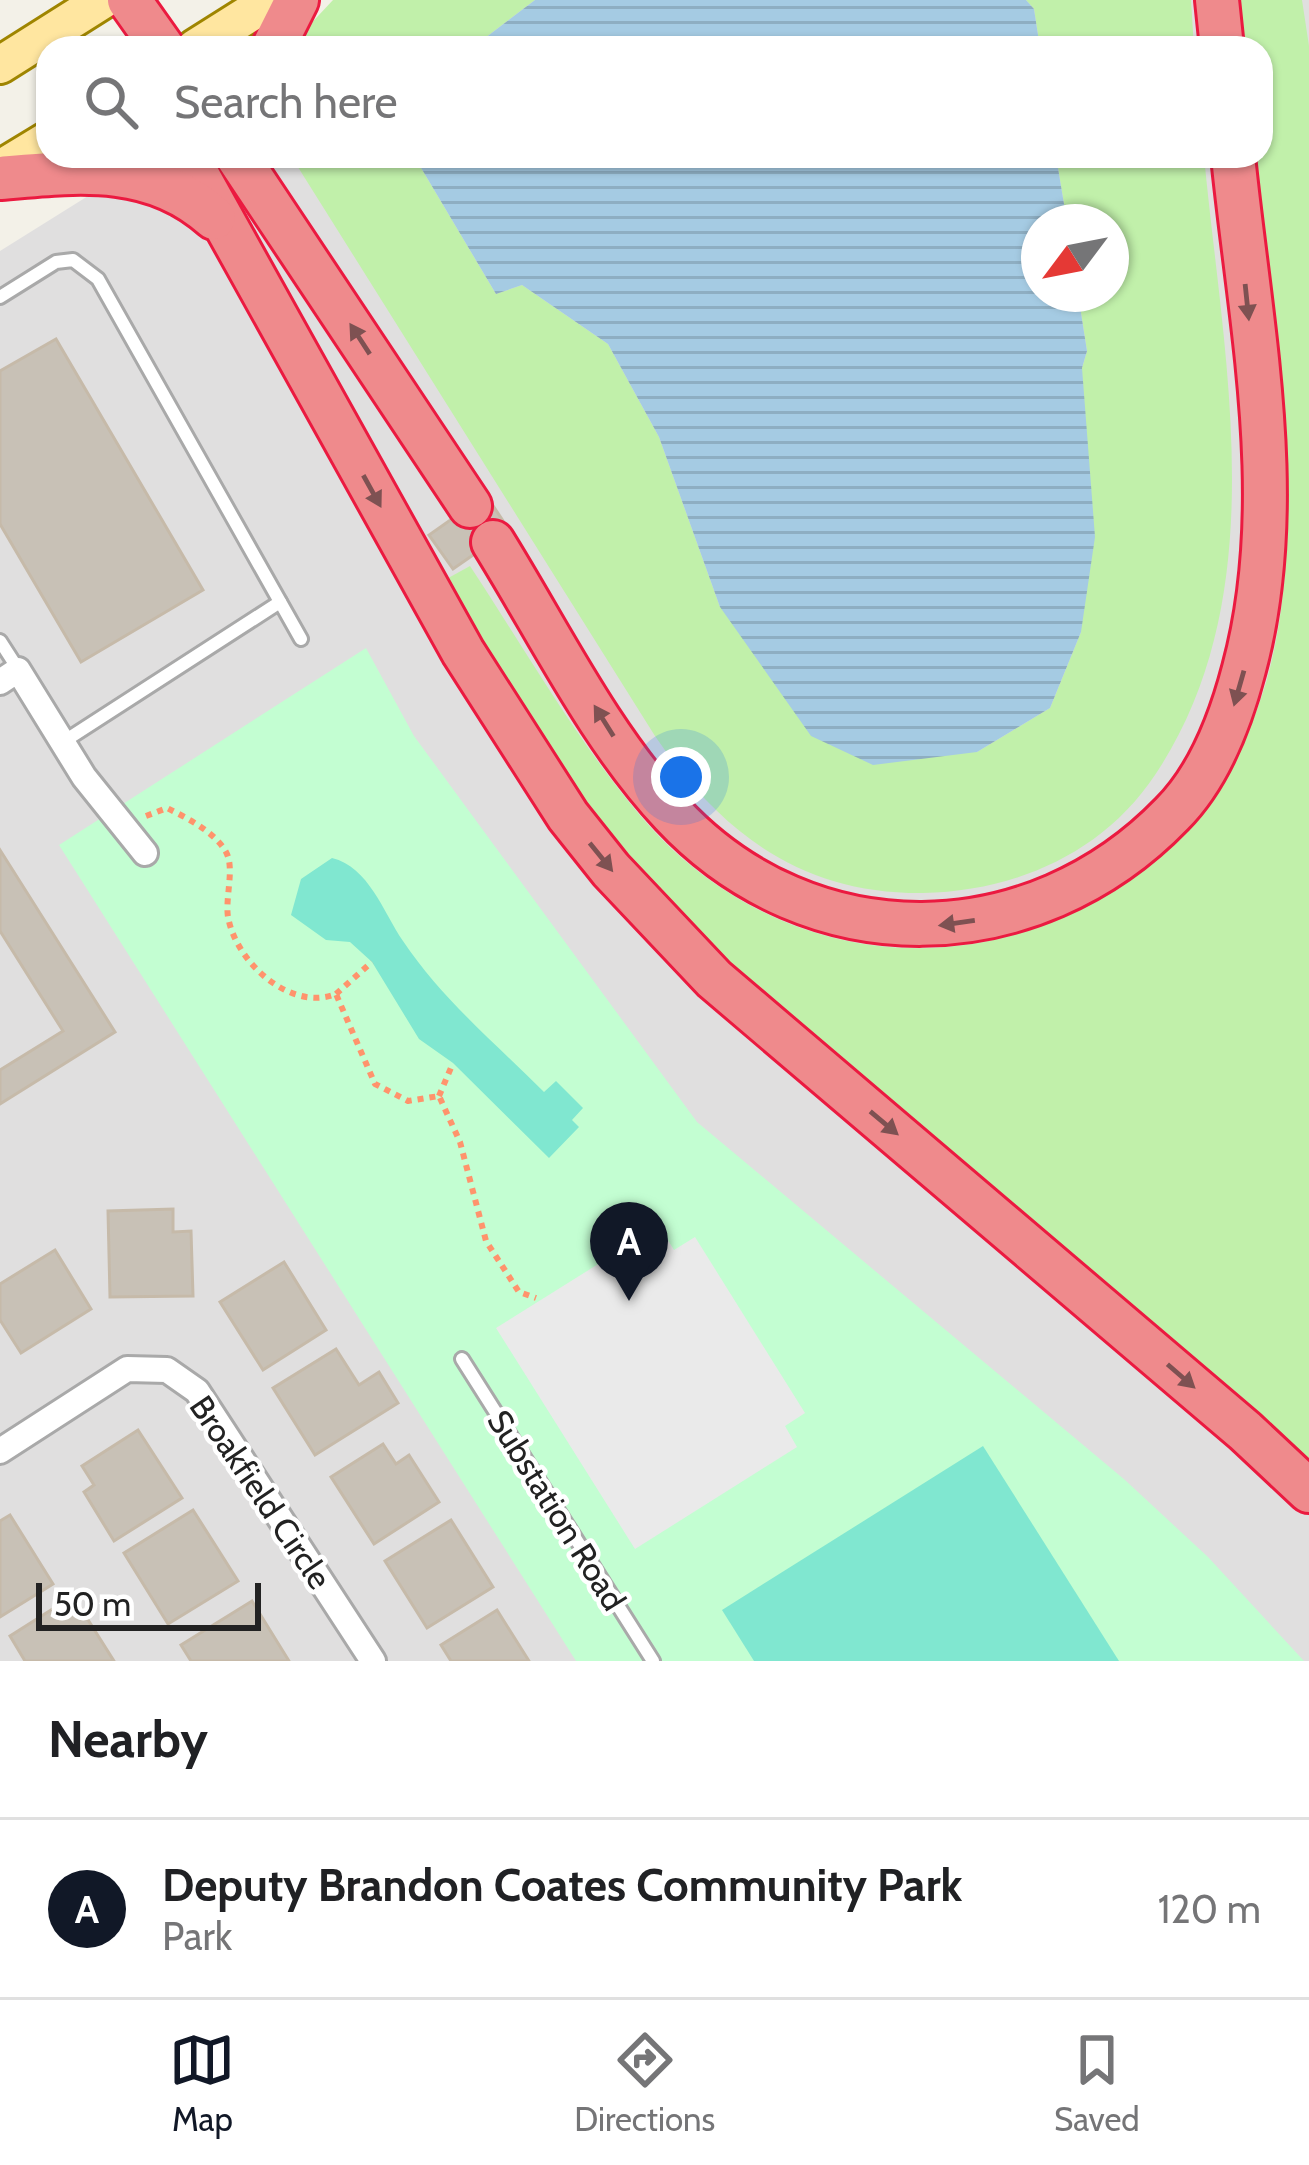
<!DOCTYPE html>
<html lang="en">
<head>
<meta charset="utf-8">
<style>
	:root { --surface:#fff; --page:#f2f2f2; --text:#202124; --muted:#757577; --line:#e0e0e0; --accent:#111827 }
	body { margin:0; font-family:Cabin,sans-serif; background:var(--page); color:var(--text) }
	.compass { position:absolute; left:1021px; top:204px; width:108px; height:108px; border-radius:50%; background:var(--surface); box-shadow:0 3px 9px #0004; rotate:238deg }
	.scale { position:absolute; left:36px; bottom:30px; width:225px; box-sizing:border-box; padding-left:12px; border:6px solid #222; border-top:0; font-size:33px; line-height:42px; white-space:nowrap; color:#222; -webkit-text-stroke:9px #fff; paint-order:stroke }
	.you { position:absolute; left:681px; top:777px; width:42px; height:42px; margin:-30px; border:9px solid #fff; border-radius:50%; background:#1a73e8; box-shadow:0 0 0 18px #1a73e833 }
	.badge { display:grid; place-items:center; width:78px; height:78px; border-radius:50%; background:var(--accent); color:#fff; font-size:39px; font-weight:700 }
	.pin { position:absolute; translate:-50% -99px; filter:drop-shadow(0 3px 6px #0008) }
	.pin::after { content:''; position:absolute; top:63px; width:42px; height:36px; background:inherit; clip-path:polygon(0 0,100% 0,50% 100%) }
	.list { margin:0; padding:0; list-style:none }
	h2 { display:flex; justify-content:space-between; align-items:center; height:156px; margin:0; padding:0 48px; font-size:51px }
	h2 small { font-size:39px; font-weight:400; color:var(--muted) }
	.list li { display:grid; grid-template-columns:78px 1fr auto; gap:36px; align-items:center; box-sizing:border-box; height:180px; padding:0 48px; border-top:3px solid var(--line) }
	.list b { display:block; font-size:45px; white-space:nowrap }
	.list p { margin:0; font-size:39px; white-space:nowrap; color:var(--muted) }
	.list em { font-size:39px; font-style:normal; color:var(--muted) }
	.icon { flex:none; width:66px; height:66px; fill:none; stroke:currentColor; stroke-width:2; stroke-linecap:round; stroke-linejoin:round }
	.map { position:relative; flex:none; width:1309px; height:1661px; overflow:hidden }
	.search { position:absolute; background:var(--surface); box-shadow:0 3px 9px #0004; left:36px; right:36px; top:36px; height:132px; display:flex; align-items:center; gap:30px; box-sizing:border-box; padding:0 42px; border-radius:36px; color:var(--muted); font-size:45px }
	.sheet { height:336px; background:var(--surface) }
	nav { display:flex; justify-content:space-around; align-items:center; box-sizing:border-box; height:168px; border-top:3px solid var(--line); background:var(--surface); font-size:33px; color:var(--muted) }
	nav a { display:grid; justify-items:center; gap:6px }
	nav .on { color:var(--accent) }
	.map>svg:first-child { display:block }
	.residential { fill:#e0dfdf; fill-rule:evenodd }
	.grass { fill:#c1f0aa }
	.park { fill:#c3fed2 }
	.pitch { fill:#80e7d0 }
	.parking { fill:#eaeaea }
	.water { fill:url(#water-rules) }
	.building { fill:#c8c1b6; stroke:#c6baa9; stroke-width:3 }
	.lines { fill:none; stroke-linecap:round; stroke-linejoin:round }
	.service-casing { stroke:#a9a9a9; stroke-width:18 }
	.minor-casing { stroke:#a9a9a9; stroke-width:30 }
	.primary-casing { stroke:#9f8500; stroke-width:42 }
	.motorway-casing { stroke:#eb1a40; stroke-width:48 }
	.path { stroke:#ff936c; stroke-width:6; stroke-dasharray:6 6; stroke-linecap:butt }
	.service { stroke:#fff; stroke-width:12 }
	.minor { stroke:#fff; stroke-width:24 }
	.primary { stroke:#ffe6a0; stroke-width:36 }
	.motorway { stroke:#ef8a8c; stroke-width:42 }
	.oneway { fill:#7e5152 }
	.labels { text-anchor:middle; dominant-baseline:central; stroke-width:9; stroke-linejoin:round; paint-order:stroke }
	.street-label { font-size:33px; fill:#222; stroke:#fff }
</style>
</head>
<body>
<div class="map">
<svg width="1309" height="1661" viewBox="0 0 1309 1661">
	<defs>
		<pattern id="water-rules" width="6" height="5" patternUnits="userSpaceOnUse" patternTransform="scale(3)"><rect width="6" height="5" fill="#a5cbe3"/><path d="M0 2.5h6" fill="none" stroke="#8eaec2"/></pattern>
	</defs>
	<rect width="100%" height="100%" fill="#f3f1e8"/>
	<!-- residential -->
	<path class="residential" d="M400,0h909v1661h-1309v-1410l152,-95h1109v-108h-937zM1039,222h72v72h-72z"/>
	<!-- grass -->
	<g class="grass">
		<polygon points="333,0 535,0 472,48 288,48"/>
		<polygon points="1026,0 1191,0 1194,48 1040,48 1034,9"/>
		<path d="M1238,0h64l7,46v1428l-450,-386 -239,-225 -179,-281 29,-16c58,87 136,227 213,293 210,180 520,73 587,-191 33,-134 11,-272 -1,-406 -3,-32 -13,-68 -11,-100 2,-31 3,-76 3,-114h-17z"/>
		<path d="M291,156h123l82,138 26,-9 86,59 51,93 61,170 257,145 73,-44 31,-76 1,-264 5,-17 -9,-57h33v-72h-44l-11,-66h148c19,203 72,438 -49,619 -52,78 -139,116 -232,118 -122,1 -202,-60 -268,-157z"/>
	</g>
	<!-- park -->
	<polygon class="park" points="366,648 414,736 697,1122 1125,1480 1208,1557 1304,1661 576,1661 59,845"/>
	<!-- pitch -->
	<g class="pitch">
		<path d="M332,858c37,9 51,54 71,83 38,57 93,103 141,151l12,-11 27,27 -11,12 7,7 -30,31 -96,-95 -34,-24 -47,-77 -22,-20 -24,-2 -35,-25 10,-36z"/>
		<polygon points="983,1446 1119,1661 754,1661 722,1610"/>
	</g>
	<!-- parking -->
	<polygon class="parking" points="659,1226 674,1250 695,1237 805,1413 785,1426 797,1447 635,1549 496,1328"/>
	<!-- water -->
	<g class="water">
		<polygon points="535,0 1026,0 1034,9 1040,48 472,48"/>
		<polygon points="414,156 1056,156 1067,222 1039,222 1039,294 1078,294 1087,351 1082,368 1095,537 1081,632 1050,708 977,752 873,765 811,736 720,607 659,437 608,344 522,285 496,294"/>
	</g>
	<!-- building -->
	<g class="building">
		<polygon points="56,339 203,590 81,662 0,524 0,371"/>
		<polygon points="486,495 509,530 453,569 429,535"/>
		<polygon points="0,850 115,1032 0,1104 0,1070 63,1031 0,931"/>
		<polygon points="173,1209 173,1232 191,1231 193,1296 110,1297 108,1211"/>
		<polygon points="55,1250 91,1309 21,1353 0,1320 0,1284"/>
		<polygon points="284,1262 326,1330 263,1370 220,1302"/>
		<polygon points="336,1349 359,1385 379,1372 398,1403 315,1455 273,1388"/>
		<polygon points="138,1430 182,1498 114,1541 84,1492 94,1485 82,1466"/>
		<polygon points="383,1444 396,1464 409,1455 439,1502 374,1544 331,1477"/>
		<polygon points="193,1510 238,1581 168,1624 124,1553"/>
		<polygon points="10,1515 53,1584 0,1617 0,1521"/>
		<polygon points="451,1520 493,1587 427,1628 385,1561"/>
		<polygon points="73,1596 114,1661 25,1661 10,1636"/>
		<polygon points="252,1601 289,1661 191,1661 181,1645"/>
		<polygon points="497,1610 529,1661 451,1661 441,1645"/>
	</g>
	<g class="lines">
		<!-- service casing -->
		<g class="service-casing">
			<g id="service">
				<polyline points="0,297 56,262 73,260 98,279 301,639"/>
				<polyline points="0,641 18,669"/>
				<polyline points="63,742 280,602"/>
				<polyline points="462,1359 653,1661"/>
			</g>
		</g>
		<!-- minor casing -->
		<g class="minor-casing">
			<g id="minor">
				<polyline points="0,682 18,670 84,777 145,853"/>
				<polyline points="0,1451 127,1369 167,1370 197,1391 373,1661"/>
			</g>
		</g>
		<!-- primary casing -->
		<g class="primary-casing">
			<g id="primary">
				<polyline points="195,48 271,0"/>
				<polyline points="0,65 103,0"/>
				<polyline points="0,169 48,140"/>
			</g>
		</g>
		<!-- motorway casing -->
		<g class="motorway-casing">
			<g id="motorway">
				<polyline points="129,0 163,48"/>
				<polyline points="1217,0 1222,48"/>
				<polyline points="273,48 297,0"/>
				<polyline points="187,156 463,652 568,816 611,870 714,979 1245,1431 1309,1491"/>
				<polyline points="237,156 470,506"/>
				<path d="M0,178c78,-7 152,-16 214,40"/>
				<path d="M493,542c56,90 106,194 179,272 139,149 361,144 500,0 37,-37 59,-95 72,-145 45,-166 6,-345 -11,-513"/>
			</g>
		</g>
		<!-- path -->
		<g class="path">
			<path d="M146,816l21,-8c20,10 48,24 59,44 9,16 -1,45 2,65 8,45 62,95 108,77l39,90 33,17 31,-5 21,46 26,99 33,51 17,6"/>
			<polyline points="336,994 372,962"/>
			<polyline points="439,1096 453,1063"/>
		</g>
		<!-- service -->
		<use href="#service" class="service"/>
		<!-- minor -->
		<use href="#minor" class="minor"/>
		<!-- primary -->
		<use href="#primary" class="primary"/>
		<!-- motorway -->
		<use href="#motorway" class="motorway"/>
	</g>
	<!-- one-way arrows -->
	<defs><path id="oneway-solid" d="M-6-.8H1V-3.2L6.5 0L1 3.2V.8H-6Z" transform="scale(3)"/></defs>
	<g class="oneway">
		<use href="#oneway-solid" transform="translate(1247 302) rotate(84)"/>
		<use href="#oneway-solid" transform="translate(360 339) rotate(-123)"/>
		<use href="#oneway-solid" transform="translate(372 491) rotate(61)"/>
		<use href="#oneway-solid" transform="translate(1239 688) rotate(106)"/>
		<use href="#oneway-solid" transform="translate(604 721) rotate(-122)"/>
		<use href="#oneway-solid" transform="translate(601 857) rotate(51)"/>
		<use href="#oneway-solid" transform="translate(957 923) rotate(172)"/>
		<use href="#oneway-solid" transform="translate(884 1123) rotate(40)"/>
		<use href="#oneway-solid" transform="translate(1181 1376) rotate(41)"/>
	</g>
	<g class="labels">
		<!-- street labels -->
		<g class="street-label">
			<text transform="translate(261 1492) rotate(56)">Broakfield Circle</text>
			<text transform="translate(557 1510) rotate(58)">Substation Road</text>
		</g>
	</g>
</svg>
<svg class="compass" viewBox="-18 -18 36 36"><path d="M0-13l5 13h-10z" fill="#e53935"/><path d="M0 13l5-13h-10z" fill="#757577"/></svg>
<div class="scale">50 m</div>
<div class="you"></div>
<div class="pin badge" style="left:629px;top:1301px">A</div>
<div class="search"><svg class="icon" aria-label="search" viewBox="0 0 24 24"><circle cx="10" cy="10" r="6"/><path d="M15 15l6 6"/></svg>Search here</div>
</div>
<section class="sheet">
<h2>Nearby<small></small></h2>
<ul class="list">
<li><span class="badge">A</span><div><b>Deputy Brandon Coates Community Park</b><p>Park</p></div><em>120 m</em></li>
</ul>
</section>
<nav>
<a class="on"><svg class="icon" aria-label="map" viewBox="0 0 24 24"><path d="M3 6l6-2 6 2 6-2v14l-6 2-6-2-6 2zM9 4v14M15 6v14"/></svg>Map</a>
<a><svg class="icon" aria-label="directions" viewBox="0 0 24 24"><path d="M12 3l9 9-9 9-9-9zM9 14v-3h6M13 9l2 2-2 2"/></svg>Directions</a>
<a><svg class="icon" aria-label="saved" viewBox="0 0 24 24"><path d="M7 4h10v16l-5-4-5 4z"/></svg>Saved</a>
</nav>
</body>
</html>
